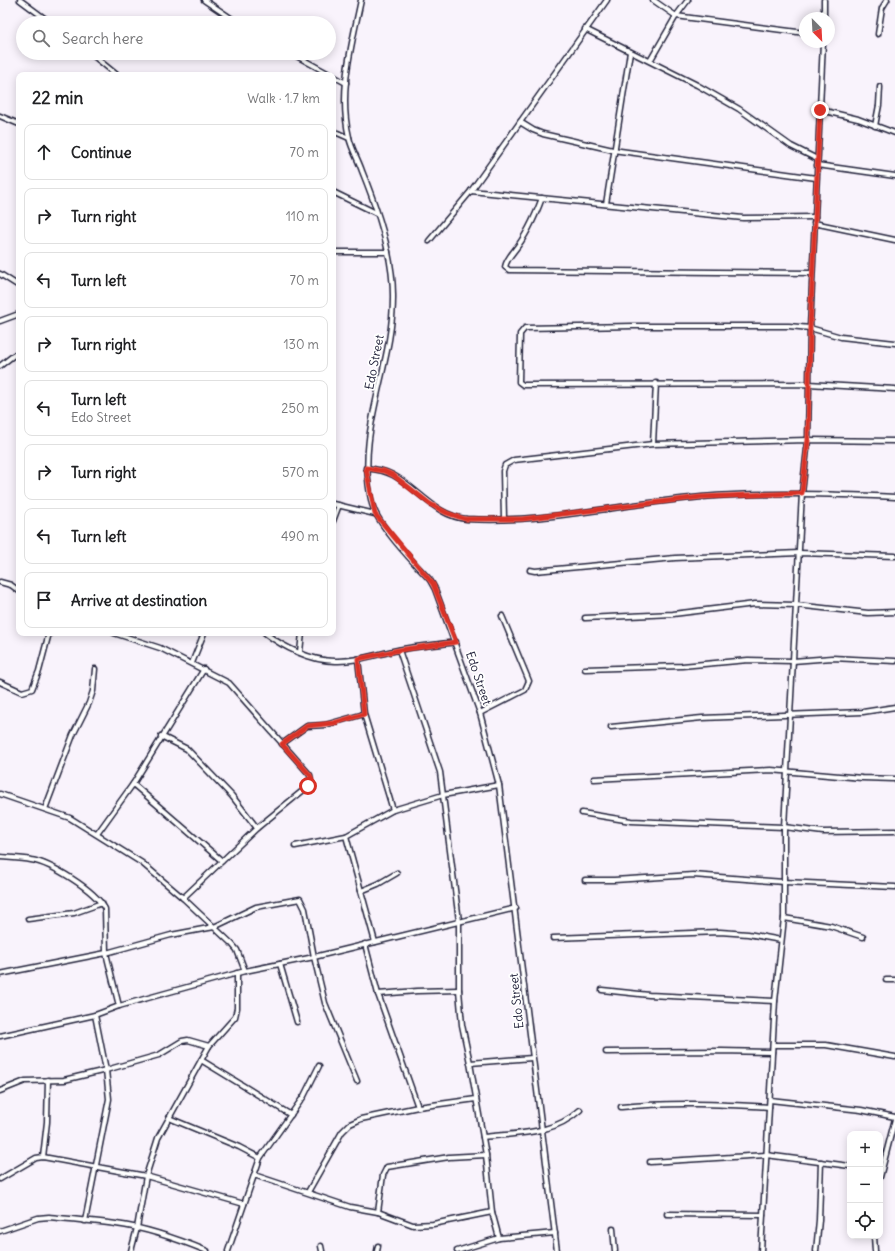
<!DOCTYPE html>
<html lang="en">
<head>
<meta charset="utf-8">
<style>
	:root { --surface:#fff; --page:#f2f2f2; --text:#202124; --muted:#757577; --line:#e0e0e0 }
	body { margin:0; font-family:Delius,sans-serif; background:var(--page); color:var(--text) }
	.controls { position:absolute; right:12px; bottom:12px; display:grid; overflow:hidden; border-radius:8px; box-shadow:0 2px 10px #0003 }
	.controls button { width:36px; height:36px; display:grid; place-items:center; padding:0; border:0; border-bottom:1px solid var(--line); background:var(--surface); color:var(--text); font:20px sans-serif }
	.compass { position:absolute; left:799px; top:12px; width:36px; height:36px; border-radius:50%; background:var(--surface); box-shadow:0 2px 10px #0003; rotate:156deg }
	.stop { position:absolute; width:12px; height:12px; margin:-9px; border:3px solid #d93025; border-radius:50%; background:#fff }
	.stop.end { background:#d93025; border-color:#fff; box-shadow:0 1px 4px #0008 }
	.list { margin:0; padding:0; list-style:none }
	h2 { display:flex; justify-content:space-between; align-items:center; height:52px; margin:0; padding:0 16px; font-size:17px }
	h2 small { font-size:13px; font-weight:400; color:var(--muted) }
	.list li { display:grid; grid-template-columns:26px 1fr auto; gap:12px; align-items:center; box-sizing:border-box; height:56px; margin:0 8px 8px; padding:0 8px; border:1px solid var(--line); border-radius:8px }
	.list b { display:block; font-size:15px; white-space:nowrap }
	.list p { margin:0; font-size:13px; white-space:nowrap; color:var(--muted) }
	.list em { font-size:13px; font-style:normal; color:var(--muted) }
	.icon { flex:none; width:22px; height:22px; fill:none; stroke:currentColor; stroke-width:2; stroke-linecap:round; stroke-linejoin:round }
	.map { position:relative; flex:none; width:895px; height:1251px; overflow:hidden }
	.search { position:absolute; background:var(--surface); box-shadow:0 2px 10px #0003; left:16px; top:16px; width:320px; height:44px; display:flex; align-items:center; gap:10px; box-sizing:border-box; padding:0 14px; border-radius:22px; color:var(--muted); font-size:15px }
	.panel { position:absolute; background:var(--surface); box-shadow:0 2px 10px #0003; left:16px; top:72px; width:320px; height:564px; border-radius:8px }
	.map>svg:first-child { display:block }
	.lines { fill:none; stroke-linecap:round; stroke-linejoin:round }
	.street-casing { stroke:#22223b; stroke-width:7 }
	.street { stroke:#fff; stroke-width:4 }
	.route { stroke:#d93025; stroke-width:5 }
	.labels { text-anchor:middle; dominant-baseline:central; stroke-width:3.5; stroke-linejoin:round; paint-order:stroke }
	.street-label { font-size:12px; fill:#22223b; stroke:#fff }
</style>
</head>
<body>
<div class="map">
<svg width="895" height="1251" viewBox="0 0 895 1251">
	<rect width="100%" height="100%" fill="#f9f3fc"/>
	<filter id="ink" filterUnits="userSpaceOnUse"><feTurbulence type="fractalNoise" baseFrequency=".025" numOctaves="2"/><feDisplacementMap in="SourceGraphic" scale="8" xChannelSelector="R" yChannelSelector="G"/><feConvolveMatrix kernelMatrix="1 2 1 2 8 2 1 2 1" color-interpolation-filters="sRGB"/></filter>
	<g filter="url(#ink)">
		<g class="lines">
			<!-- street casing -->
			<g class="street-casing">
				<g id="street">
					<polyline points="20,0 51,23"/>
					<polyline points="204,0 238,23"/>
					<path d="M361,0c-9,44 -23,92 -12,137 2,11 9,22 13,34 15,37 31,84 31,124 1,71 -39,138 -21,209 6,22 42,59 58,76l5,9 45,124 19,72 58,466"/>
					<polyline points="653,0 676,16 805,33"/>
					<polyline points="824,18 824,0"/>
					<polyline points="585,29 697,85 739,109 791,146 817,159"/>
					<polyline points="878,34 882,8 887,0"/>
					<polyline points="90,53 117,75"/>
					<polyline points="291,53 331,75"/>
					<polyline points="650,61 676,16 688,0"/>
					<polyline points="333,76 346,83"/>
					<polyline points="821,110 858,119 895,133"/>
					<polyline points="0,116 19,124"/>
					<polyline points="520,122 533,130 543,134 613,150 816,178"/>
					<polyline points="875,126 879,105 880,87"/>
					<polyline points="333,131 349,138"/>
					<polyline points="817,165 895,176"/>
					<polyline points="471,191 743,218 815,217"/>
					<polyline points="333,192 376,213"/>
					<path d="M542,198c-7,19 -15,37 -28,53 -4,5 -8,10 -9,16l4,3 303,3"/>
					<polyline points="606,204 630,52"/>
					<polyline points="814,223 895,240"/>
					<polyline points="429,241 471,191 607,0"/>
					<polyline points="333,252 388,252"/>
					<polyline points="0,274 19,286"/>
					<polyline points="0,321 19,314"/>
					<polyline points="895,343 841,337 810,328 789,326 633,326 525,328 520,334 519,382 523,385 808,384 895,389"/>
					<polyline points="0,366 14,355 19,356"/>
					<polyline points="653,444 656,383"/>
					<path d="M366,468c9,1 18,2 27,7 25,13 42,41 74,44 76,5 158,-16 235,-22 64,-5 128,-3 193,0"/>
					<polyline points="333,504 375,514"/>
					<polyline points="504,519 503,471 505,465 514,460 653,444 808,440 895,441"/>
					<polyline points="333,521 339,505"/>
					<polyline points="530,570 535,571 675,558 799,553 895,556"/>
					<polyline points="0,582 11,585 19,591"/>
					<polyline points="585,618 673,614 755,604 796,605 868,613 895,612"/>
					<path d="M265,633c18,14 46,28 70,28 21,1 42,-7 63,-11 19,-4 39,-5 58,-8"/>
					<polyline points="399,650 440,772 459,921 459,990 462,1025 470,1063 532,1058"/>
					<polyline points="300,652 302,633"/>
					<polyline points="358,659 364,714 393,810"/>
					<polyline points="192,663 204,633"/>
					<polyline points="585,669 682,666 748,660 793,661 832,658 895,661"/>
					<polyline points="0,682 22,692 32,689 39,671 49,633"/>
					<polyline points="480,713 525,690 529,681 502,616"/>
					<polyline points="611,727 702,718 863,712 895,707"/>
					<polyline points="161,736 187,749 232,796 257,828"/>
					<polyline points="282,744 307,726 325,725 364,714"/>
					<polyline points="594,779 771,770 862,778 895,779"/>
					<polyline points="133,784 222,861"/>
					<polyline points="0,794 70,818 142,863 183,898 257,828 311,784 310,775 229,683 160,648 114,633"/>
					<polyline points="45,809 73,735 89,703 93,691 95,669"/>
					<polyline points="582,813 631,821 784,827 823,832 895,831"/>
					<polyline points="97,834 133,784 204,669"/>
					<polyline points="346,836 375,942"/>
					<polyline points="295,846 346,836 393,810 443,795 499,785"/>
					<path d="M0,857c10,1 21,1 31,3 20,3 64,30 74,49l1,44 13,53"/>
					<polyline points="585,880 614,880 693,875 784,882 895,887"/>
					<polyline points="361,891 378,884 397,873"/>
					<polyline points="183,898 232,944 237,950 245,971"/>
					<polyline points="784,918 831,926 863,937"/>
					<polyline points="28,919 74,913 102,903"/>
					<polyline points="553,938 720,932 748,934 781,940"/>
					<polyline points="365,944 378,994 418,1107"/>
					<polyline points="280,964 297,1022"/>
					<polyline points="0,974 106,953 171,935 214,927 256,907 300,899 305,909 314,957 325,1003 357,1081"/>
					<polyline points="886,980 895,980"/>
					<polyline points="602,990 649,995 775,1001"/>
					<polyline points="378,994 417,991 459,990"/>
					<polyline points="0,1036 95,1015 119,1006 245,971 314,957 516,908"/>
					<polyline points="773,1045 826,1045 895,1057"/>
					<polyline points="606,1052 721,1051 772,1052"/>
					<polyline points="201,1060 291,1115"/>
					<polyline points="470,1063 486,1155 492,1212"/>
					<polyline points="0,1091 25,1081 64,1080 106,1070 159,1055 182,1041 188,1040 209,1046"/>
					<polyline points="770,1100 861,1110 895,1117"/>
					<path d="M621,1107c50,-5 98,-3 148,0"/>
					<polyline points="169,1118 239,1147 260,1158"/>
					<path d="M483,1137c35,-4 70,-2 97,-27"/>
					<polyline points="43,1157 47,1122 48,1080"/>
					<polyline points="650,1162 766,1155 850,1166"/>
					<polyline points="254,1175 350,1207 378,1212 413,1225 433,1224 492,1212 499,1238 555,1233"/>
					<polyline points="880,1177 895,1119"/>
					<polyline points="0,1179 36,1158 43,1157 146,1176 244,1204"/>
					<polyline points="308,1192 342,1132 350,1124 361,1119 418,1107 476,1099"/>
					<polyline points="378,1212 383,1175 387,1167 449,1157 486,1155"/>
					<polyline points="667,1214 763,1215"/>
					<polyline points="85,1221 109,1099 106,1070 95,1015"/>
					<polyline points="613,1229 615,1251"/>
					<path d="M0,1231l38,-13 11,-1c22,2 45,4 67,7 31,4 62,15 91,27"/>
					<polyline points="874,1236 875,1251"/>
					<polyline points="321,1246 322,1251"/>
					<polyline points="131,1251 137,1228 146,1176 158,1138 209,1046 235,1017 237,1008 237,973"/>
					<polyline points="228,1251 260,1158 304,1096 319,1066"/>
					<polyline points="377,1251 378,1246"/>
					<polyline points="457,1251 499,1238"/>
					<polyline points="761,1251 775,1001 784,918 784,827 802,493 808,440 810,328 823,42"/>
					<polyline points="816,1251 819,1220 821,1162"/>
				</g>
			</g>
			<!-- street -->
			<use href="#street" class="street"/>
		</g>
	</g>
	<g class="lines" filter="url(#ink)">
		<!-- route -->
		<polyline class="route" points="308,786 312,779 310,775 282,744 307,726 334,723 364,714 358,659 399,650 456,642 433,584 375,514 366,468 384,471 393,475 430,504 447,513 465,519 522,519 701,497 802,493 808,440 810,328 820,110"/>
	</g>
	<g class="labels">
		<!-- street labels -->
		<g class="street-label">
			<text transform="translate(374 362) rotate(-79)">Edo Street</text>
			<text transform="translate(479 678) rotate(71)">Edo Street</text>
			<text transform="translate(516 1001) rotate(-96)">Edo Street</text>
		</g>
	</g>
</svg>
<div class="controls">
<button>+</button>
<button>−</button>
<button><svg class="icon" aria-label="locate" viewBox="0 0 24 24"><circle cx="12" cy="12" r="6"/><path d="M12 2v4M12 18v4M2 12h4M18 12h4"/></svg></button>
</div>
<svg class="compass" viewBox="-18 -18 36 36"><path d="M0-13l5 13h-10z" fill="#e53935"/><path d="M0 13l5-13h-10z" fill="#757577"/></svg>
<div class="stop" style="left:308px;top:786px"></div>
<div class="stop end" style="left:820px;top:110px"></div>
<div class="search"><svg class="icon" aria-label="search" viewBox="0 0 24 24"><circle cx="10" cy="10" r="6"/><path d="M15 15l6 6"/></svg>Search here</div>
<section class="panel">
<h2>22 min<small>Walk · 1.7 km</small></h2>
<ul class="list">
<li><svg class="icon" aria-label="ahead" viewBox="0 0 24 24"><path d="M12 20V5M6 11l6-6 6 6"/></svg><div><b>Continue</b></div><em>70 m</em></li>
<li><svg class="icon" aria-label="right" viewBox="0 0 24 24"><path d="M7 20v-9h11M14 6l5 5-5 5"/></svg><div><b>Turn right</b></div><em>110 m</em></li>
<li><svg class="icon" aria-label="left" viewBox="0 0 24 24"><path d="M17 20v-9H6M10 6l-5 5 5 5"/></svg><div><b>Turn left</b></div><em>70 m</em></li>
<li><svg class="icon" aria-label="right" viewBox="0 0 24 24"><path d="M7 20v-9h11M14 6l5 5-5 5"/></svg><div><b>Turn right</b></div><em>130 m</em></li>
<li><svg class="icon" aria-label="left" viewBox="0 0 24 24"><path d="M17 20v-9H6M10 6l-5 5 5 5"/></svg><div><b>Turn left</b><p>Edo Street</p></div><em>250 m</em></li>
<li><svg class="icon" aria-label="right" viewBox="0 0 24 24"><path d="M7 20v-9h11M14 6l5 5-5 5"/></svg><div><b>Turn right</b></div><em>570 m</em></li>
<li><svg class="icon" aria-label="left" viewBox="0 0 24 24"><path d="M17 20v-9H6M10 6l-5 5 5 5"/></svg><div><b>Turn left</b></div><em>490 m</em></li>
<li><svg class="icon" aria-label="arrive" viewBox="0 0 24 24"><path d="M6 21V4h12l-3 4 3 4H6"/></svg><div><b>Arrive at destination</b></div></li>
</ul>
</section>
</div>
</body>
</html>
